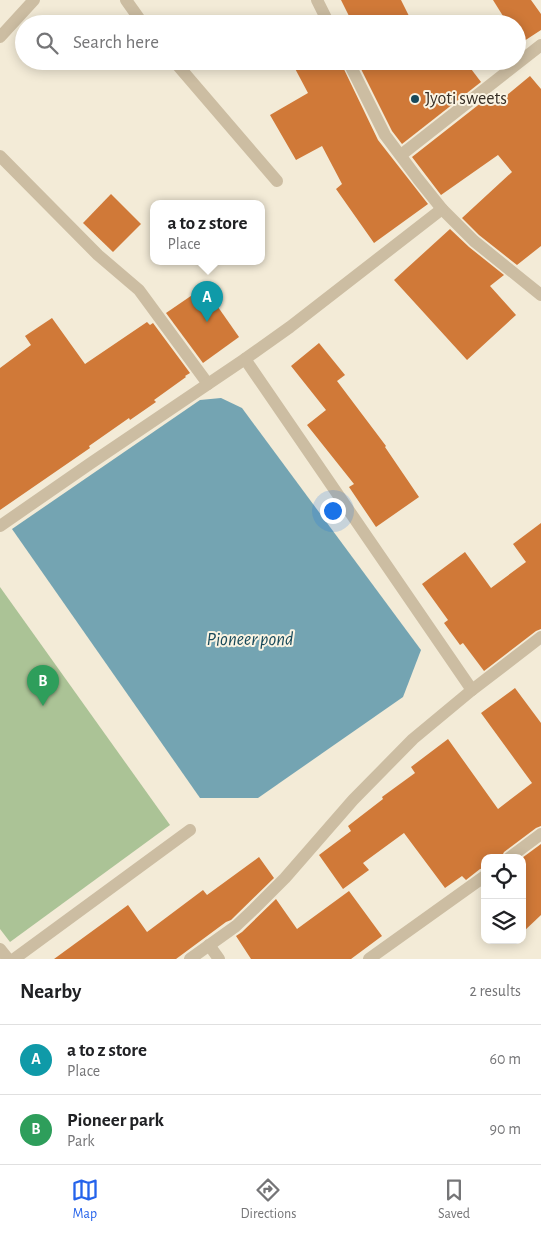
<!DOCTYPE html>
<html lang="en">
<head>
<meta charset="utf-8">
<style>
	:root { --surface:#fff; --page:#f2f2f2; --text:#202124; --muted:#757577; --line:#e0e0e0; --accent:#2563eb }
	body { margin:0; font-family:"Alegreya Sans",sans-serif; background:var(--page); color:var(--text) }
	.controls { position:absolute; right:15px; bottom:15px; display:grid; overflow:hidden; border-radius:10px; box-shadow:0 2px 12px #0003 }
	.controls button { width:45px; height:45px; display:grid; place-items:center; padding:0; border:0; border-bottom:1px solid var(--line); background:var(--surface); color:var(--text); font:25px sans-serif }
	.you { position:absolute; left:332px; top:510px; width:18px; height:18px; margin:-12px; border:4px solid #fff; border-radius:50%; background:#1a73e8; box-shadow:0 0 0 8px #1a73e833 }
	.badge { display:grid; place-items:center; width:32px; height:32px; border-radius:50%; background:var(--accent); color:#fff; font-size:16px; font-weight:700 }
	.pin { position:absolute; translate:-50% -41px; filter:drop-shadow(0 1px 2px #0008) }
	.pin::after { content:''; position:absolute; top:26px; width:18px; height:15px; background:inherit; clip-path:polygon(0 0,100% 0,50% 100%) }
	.popup { position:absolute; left:150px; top:200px; width:115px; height:65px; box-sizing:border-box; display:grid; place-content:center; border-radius:10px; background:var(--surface); filter:drop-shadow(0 1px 4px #0005); font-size:16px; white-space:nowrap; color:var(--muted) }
	.popup b { font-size:19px; color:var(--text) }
	.popup::after { content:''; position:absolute; left:50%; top:100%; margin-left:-10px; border:10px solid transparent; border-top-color:var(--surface) }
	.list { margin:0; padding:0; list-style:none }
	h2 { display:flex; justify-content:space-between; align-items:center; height:65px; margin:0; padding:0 20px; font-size:21px }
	h2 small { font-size:16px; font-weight:400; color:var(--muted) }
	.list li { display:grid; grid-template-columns:32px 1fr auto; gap:15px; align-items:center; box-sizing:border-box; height:70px; padding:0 20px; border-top:1px solid var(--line) }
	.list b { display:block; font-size:19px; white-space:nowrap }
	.list p { margin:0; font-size:16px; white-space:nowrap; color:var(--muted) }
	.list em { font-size:16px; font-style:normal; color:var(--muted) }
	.icon { flex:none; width:28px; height:28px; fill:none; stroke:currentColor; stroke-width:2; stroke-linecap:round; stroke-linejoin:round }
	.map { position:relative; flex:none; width:541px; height:959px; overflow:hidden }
	.search { position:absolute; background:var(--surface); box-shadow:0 2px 12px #0003; left:15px; right:15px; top:15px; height:55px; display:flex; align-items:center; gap:12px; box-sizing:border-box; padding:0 18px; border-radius:28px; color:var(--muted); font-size:19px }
	.sheet { height:205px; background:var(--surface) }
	nav { display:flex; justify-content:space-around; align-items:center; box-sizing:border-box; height:70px; border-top:1px solid var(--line); background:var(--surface); font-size:14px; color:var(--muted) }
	nav a { display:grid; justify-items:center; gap:2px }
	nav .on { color:var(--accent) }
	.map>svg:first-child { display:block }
	.green { fill:#abc396 }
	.water { fill:#74a4b2 }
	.building { fill:#d07938 }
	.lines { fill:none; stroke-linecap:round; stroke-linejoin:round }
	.minor { stroke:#ccbda2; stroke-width:12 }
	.poi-dot { fill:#18495a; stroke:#faf4e3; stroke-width:2 }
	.labels { text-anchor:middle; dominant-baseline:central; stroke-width:4; stroke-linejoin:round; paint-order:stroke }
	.poi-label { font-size:18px; fill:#362e25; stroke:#faf4e3; text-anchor:start }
	.water-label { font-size:19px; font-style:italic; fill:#18495a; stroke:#faf4e3 }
</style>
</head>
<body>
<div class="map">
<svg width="541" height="959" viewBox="0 0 541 959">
	<rect width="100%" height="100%" fill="#f3ebd7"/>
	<!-- green -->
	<polygon class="green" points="0,587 170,825 10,942 0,929"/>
	<!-- water -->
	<polygon class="water" points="221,398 242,408 421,650 403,697 258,798 200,798 12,529 200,400"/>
	<!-- building -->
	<g class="building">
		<polygon points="341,0 401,0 411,20 403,24 353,24"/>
		<polygon points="493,0 531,0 541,14 541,30 521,43 517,37 517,24 508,24"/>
		<polygon points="291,61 340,61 378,140 428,204 374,243 336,189 342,184 322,146 296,160 270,115 308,93"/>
		<polygon points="357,61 465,61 481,82 402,144 392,131"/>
		<polygon points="530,76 541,89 541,246 517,265 479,235 462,218 512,172 498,155 441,195 412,157 491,95 493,97 496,94 501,100"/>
		<polygon points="111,194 141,224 113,252 83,223"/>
		<polygon points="450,229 469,247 504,275 490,286 516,315 467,360 394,280"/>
		<polygon points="204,287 239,337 203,363 166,313"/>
		<polygon points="52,318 85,364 147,322 150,325 153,323 190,373 185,376 186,377 154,400 156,402 130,420 129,418 89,446 90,448 0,510 0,368 31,345 25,336"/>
		<polygon points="319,343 345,375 337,381 386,446 385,447 419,497 376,527 349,487 354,484 307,425 326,410 291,366"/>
		<polygon points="541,523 541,629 536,631 484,671 463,643 460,645 444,623 448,620 422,584 465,552 491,588 526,562 513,544"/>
		<polygon points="515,688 541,723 541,826 536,828 504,852 501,858 485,858 485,868 480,869 466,880 462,876 445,888 404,833 363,863 369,870 343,889 319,855 351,831 348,826 383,799 382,797 415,773 411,767 448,739 498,809 532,783 481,713"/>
		<polygon points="541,844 541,915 522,933 522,858"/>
		<polygon points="259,857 274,878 231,920 226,922 176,959 54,959 128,905 147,932 203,890 207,895"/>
		<polygon points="349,891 382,936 351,959 251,959 236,936 242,932 276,899 297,929"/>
	</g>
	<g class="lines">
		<!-- minor -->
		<g class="minor">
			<polyline points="126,0 143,24"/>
			<polyline points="317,0 329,24"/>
			<polyline points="0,37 34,0"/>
			<polyline points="174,61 277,181"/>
			<polyline points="348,61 385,135 418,179 442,209 474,241 541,295"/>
			<polyline points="401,155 541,45"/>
			<polyline points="0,156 98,255 139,290 208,384"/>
			<polyline points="245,359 472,690"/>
			<polyline points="0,526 91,463 245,359 290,327 442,209"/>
			<polyline points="509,858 541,834"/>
			<polyline points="209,945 219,959"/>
			<polyline points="0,949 8,959"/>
			<polyline points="14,959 190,830"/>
			<polyline points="190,959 236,926 254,909 285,878 353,800 413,739 472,690 541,637"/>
			<polyline points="369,959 485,876"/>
		</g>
	</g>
	<!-- markers -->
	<circle class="poi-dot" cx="415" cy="99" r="5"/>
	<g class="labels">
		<!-- poi labels -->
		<g class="poi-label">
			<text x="425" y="99">Jyoti sweets</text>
		</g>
		<!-- water labels -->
		<g class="water-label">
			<text x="250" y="639">Pioneer pond</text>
		</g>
	</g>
</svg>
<div class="controls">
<button><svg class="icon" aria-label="locate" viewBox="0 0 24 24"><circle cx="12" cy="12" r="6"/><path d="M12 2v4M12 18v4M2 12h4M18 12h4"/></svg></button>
<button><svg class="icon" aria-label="layers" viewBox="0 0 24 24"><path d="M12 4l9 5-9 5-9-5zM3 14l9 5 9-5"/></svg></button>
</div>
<div class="you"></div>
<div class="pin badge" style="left:207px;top:322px;background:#0f9aa8">A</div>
<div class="popup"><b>a to z store</b>Place</div>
<div class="pin badge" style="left:43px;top:706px;background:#2e9e5b">B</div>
<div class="search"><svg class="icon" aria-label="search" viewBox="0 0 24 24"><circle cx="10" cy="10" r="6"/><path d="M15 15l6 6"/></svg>Search here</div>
</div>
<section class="sheet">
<h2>Nearby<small>2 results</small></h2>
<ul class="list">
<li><span class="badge" style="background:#0f9aa8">A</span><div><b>a to z store</b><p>Place</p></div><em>60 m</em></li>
<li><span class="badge" style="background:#2e9e5b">B</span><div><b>Pioneer park</b><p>Park</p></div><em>90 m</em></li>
</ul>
</section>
<nav>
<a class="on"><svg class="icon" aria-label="map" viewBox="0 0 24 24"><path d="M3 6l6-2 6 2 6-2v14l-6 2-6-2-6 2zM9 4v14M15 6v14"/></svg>Map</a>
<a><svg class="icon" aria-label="directions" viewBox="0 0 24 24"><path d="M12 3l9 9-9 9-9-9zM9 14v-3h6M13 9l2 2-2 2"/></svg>Directions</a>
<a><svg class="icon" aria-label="saved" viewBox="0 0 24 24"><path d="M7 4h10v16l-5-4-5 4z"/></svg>Saved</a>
</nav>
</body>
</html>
